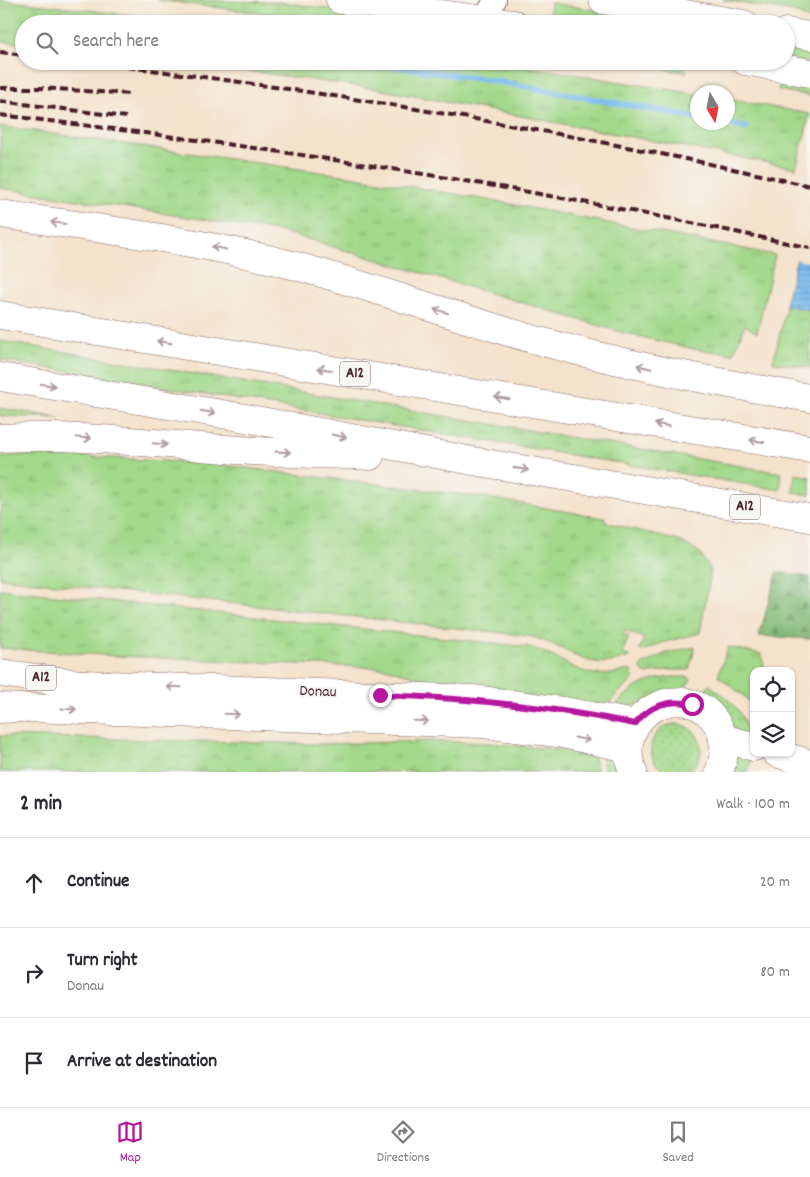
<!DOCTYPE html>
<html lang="en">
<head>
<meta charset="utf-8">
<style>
	:root { --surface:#fff; --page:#f2f2f3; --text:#2b2b33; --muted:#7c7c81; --line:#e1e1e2; --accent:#b5179e }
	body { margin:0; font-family:Dekko,sans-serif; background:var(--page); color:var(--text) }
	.controls { position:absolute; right:15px; bottom:15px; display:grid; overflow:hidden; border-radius:10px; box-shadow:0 1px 4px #0004 }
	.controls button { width:45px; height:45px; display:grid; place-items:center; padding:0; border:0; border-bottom:1px solid var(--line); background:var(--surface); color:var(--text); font:25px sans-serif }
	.compass { position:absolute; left:690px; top:85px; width:45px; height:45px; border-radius:50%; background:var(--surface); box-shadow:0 1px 4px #0004; rotate:170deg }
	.stop { position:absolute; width:15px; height:15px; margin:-11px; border:4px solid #b5179e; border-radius:50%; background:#fff }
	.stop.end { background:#b5179e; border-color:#fff; box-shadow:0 1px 5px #0008 }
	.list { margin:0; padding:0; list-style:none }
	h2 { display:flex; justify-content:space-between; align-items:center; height:65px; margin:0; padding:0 20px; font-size:21px }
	h2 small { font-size:16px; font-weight:400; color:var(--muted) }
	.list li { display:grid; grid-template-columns:32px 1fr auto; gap:15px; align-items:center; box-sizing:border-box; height:90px; padding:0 20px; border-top:1px solid var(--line) }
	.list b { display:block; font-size:19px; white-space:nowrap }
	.list p { margin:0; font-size:16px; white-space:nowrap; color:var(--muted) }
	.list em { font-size:16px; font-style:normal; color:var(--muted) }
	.icon { flex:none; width:28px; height:28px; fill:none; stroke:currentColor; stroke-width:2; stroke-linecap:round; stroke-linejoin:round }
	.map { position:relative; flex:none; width:810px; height:772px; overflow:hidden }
	.search { position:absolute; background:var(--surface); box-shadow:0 1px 4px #0004; left:15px; right:15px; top:15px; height:55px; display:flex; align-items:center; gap:12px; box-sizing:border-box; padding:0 18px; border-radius:28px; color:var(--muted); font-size:19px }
	.sheet { height:335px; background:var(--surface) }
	nav { display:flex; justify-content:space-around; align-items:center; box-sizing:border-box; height:70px; border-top:1px solid var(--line); background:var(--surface); font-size:14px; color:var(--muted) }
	nav a { display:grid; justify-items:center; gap:2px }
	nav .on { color:var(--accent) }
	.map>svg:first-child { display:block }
	.grass { fill:url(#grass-tufts); stroke:#767c5a }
	.forest { fill:url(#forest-firs); stroke:#656c50 }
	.park { fill:url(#park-dots); stroke:#767c5a }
	.water { fill:url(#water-rules); stroke:#626c8c }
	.pier { fill:#f4e2cb }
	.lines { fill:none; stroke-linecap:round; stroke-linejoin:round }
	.stream { stroke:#79b9ed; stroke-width:6 }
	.street-casing { stroke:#866363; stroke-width:24 }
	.secondary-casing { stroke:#866363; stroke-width:29 }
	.highway-casing { stroke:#866363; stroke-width:29 }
	.street { stroke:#fff; stroke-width:22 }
	.secondary { stroke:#fff; stroke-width:28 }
	.highway { stroke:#fff; stroke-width:28 }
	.rail { stroke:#4a1f2b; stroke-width:4; stroke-dasharray:8 4; stroke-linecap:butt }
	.oneway { stroke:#ae9aa0 }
	.route { stroke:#b5179e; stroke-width:6 }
	.labels { text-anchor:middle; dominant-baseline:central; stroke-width:4.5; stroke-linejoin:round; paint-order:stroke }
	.shield { fill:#f6f6f2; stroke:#7e6067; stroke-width:1 }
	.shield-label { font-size:15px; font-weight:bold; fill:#4a1f2b }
	.street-label { font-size:16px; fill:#4a1f2b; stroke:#f6f6f2 }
</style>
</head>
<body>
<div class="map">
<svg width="810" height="772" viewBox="0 0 810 772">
	<defs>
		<pattern id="grass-tufts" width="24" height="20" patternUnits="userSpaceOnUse" patternTransform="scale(1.25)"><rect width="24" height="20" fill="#a1d889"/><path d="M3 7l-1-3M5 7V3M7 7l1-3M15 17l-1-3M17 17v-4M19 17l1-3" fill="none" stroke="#8cb976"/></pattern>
		<pattern id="forest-firs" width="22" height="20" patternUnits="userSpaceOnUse" patternTransform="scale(1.25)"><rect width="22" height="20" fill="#80b875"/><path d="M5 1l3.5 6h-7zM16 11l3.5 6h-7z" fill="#6b9560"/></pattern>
		<pattern id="park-dots" width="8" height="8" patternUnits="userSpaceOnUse" patternTransform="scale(1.25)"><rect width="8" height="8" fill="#a1d889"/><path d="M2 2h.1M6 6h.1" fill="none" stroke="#8cb976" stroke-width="1.8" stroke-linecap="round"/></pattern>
		<pattern id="water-rules" width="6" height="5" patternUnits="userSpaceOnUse" patternTransform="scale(1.25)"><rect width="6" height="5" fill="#79b9ed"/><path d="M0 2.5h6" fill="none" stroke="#6596c0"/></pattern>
	</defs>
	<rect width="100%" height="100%" fill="#f6f6f2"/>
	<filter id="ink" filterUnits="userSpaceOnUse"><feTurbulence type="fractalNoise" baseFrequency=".02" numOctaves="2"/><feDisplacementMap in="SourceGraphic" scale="10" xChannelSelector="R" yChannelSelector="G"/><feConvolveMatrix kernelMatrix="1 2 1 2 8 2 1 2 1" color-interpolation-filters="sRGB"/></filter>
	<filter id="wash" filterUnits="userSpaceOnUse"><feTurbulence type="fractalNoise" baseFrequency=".0096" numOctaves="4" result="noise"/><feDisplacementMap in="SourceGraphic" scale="20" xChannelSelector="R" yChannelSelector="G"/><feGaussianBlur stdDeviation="1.12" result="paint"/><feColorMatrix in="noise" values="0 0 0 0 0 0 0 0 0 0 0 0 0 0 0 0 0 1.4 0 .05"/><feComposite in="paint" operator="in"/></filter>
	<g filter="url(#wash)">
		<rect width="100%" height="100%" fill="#f4e2cb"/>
		<!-- grass -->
		<g class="grass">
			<polygon points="0,0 208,24 24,24 24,44 0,41"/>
			<polygon points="157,0 278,2 441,24 349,24"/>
			<polygon points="723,0 810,0 810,20 794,12"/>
			<polygon points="551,3 681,24 581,24 549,18"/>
			<polygon points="786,42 810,46 810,63 786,59"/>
			<polygon points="173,61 491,61 697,94 698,122 728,122 728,99 810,114 796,168 372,88"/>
			<polygon points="614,61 680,61 687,71 686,73"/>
			<polygon points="781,78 810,83 810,96 778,90"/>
			<polygon points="0,126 356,177 500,202 775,255 757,333 745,325 733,354 694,349 624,333 283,232 0,188"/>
			<polygon points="785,305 810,310 810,368 773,362 786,308"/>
			<polygon points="0,341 782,473 780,490 0,360"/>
			<polygon points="0,408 60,418 0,416"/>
			<path d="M44,454l170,10 268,33 123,21v4l74,19 19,10 13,20 -11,62 -38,10 -19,8 -4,-1 5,-12 -20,-7 -1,4 6,2 -7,16 8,4c-46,18 -61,-12 -101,-21l-529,-58v-122z"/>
			<polygon points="795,474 810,477 810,495 793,492"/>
			<path d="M0,589l528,58c40,10 52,38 100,23l3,1 2,6 -2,5 -14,12 -14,17 -135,-20 -83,-23 -268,-12 -117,-8z"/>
			<polygon points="695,647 689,670 668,670 647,674 644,673 641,669 642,665 666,653"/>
			<polygon points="728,647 761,654 765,671 754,671 754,708 746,698 718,676"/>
			<path d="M678,677h11l2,3c-3,3 -5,7 -8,9 -12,8 -54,19 -69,19 16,-22 37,-31 64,-31z"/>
			<path d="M709,685c23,15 33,26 42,53l-11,-3 -32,-38 -2,-9z"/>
			<polygon points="0,736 318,744 433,741 489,743 562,750 570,744 591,748 598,772 0,772"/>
			<polygon points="736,749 751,759 748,772 732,772"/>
			<polygon points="601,753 614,756 624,772 605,772"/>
		</g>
		<!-- forest -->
		<polygon class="forest" points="777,572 810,577 810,639 759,636"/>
		<!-- park -->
		<circle class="park" cx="676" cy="749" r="25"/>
		<!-- water -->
		<polygon class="water" points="810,206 810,238 804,262 810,264 810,310 785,305"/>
		<!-- pier -->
		<polygon class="pier" points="810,204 810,247 806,262 794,259 808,206"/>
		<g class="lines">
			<!-- stream -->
			<g class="stream">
				<polyline points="358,61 501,82 698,118"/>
				<polyline points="720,122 746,128"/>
			</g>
		</g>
	</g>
	<g filter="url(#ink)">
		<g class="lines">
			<!-- street casing -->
			<g class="street-casing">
				<polyline id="street" points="484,20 495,0"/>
			</g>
			<!-- secondary casing -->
			<g class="secondary-casing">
				<g id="secondary">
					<polyline points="340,0 514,24"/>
					<polyline points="603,0 744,24"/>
					<polyline points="786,32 810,36"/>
					<polyline points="745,61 810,73"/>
					<polyline points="56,683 475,699 564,711 635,724"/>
					<polyline points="0,707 483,724 558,733 628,748"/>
					<polyline points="723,738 754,747"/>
					<polyline points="776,753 810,764"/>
					<path d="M633,772c-24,-60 56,-99 86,-45 7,15 6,30 0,45"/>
				</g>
			</g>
			<!-- highway casing -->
			<g class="highway-casing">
				<g id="highway">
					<path d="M0,214c98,15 196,26 292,51 83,22 162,52 244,75 90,25 182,43 274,58"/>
					<polyline points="0,315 810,449"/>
					<polyline points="0,377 240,417 473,461 810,518"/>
					<path d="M0,438c75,-4 150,5 225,11 48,4 97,5 145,7"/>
					<polyline points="0,673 81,684"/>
					<polyline points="0,709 21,708"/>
				</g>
			</g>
			<!-- street -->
			<use href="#street" class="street"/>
			<!-- secondary -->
			<use href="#secondary" class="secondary"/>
			<!-- highway -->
			<use href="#highway" class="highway"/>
			<!-- rail -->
			<g class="rail">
				<polyline points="0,52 24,55"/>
				<path d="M80,61c245,30 489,70 730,125"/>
				<polyline points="0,88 40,88 130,94"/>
				<polyline points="0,101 126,117"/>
				<path d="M0,115c272,32 543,74 810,133"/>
			</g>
		</g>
		<!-- one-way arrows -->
		<defs><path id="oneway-shaft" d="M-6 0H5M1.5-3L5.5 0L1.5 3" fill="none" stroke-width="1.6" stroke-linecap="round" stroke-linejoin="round" transform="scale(1.25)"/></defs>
		<g class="oneway">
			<use href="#oneway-shaft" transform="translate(58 223) rotate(-172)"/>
			<use href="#oneway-shaft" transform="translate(219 248) rotate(-169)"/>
			<use href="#oneway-shaft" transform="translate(441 311) rotate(-162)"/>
			<use href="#oneway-shaft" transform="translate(164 342) rotate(-170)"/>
			<use href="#oneway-shaft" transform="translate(644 367) rotate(-167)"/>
			<use href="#oneway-shaft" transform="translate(325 369) rotate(-170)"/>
			<use href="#oneway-shaft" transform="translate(48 385) rotate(9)"/>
			<use href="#oneway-shaft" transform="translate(502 398) rotate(-170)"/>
			<use href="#oneway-shaft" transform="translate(208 412) rotate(9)"/>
			<use href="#oneway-shaft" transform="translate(662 425) rotate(-170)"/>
			<use href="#oneway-shaft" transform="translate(339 436) rotate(11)"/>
			<use href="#oneway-shaft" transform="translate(84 438) rotate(3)"/>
			<use href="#oneway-shaft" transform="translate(757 441) rotate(-171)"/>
			<use href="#oneway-shaft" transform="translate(160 444) rotate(5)"/>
			<use href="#oneway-shaft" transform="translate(283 452) rotate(3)"/>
			<use href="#oneway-shaft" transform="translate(521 469) rotate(10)"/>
			<use href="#oneway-shaft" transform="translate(174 687) rotate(-178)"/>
			<use href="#oneway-shaft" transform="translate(69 709) rotate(2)"/>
			<use href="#oneway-shaft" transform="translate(232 714) rotate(2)"/>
			<use href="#oneway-shaft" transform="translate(421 721) rotate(2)"/>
			<use href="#oneway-shaft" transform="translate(582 739) rotate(12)"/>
		</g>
	</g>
	<g class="lines" filter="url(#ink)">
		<!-- route -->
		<path class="route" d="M380,695c88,3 169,11 255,29 15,-19 33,-25 57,-20"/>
	</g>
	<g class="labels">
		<!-- shield labels -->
		<g class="shield">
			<rect x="340" y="361.5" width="30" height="25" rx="4"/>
			<rect x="730" y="494.5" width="30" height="25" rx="4"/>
			<rect x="26" y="665.5" width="30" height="25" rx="4"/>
		</g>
		<g class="shield-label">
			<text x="355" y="374">A12</text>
			<text x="745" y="507">A12</text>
			<text x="41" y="678">A12</text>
		</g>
		<!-- street labels -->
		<g class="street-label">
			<text transform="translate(318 692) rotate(2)">Donau</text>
		</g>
	</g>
</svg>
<div class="controls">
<button><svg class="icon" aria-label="locate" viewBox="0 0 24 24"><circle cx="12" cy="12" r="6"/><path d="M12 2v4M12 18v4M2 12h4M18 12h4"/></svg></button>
<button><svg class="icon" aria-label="layers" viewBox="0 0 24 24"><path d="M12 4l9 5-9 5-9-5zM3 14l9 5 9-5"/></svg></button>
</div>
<svg class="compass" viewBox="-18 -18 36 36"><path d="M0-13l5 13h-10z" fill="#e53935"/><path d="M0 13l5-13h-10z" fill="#7c7c81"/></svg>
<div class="stop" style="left:692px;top:704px"></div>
<div class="stop end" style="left:380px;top:695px"></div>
<div class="search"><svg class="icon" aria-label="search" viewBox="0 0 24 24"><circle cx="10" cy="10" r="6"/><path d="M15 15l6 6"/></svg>Search here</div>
</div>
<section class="sheet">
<h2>2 min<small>Walk · 100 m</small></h2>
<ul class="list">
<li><svg class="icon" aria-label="ahead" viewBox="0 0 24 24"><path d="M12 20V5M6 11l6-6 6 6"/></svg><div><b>Continue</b></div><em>20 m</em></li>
<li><svg class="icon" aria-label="right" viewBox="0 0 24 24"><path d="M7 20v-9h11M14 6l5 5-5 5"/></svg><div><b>Turn right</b><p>Donau</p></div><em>80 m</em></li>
<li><svg class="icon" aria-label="arrive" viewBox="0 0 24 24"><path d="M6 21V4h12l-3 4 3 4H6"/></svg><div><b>Arrive at destination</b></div></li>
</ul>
</section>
<nav>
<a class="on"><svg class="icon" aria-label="map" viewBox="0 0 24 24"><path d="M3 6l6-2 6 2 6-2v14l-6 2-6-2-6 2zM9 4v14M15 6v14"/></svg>Map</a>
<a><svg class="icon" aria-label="directions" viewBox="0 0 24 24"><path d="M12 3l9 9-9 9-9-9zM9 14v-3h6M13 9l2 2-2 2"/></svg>Directions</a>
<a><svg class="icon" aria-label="saved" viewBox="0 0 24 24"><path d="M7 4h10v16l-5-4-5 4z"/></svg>Saved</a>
</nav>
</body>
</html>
